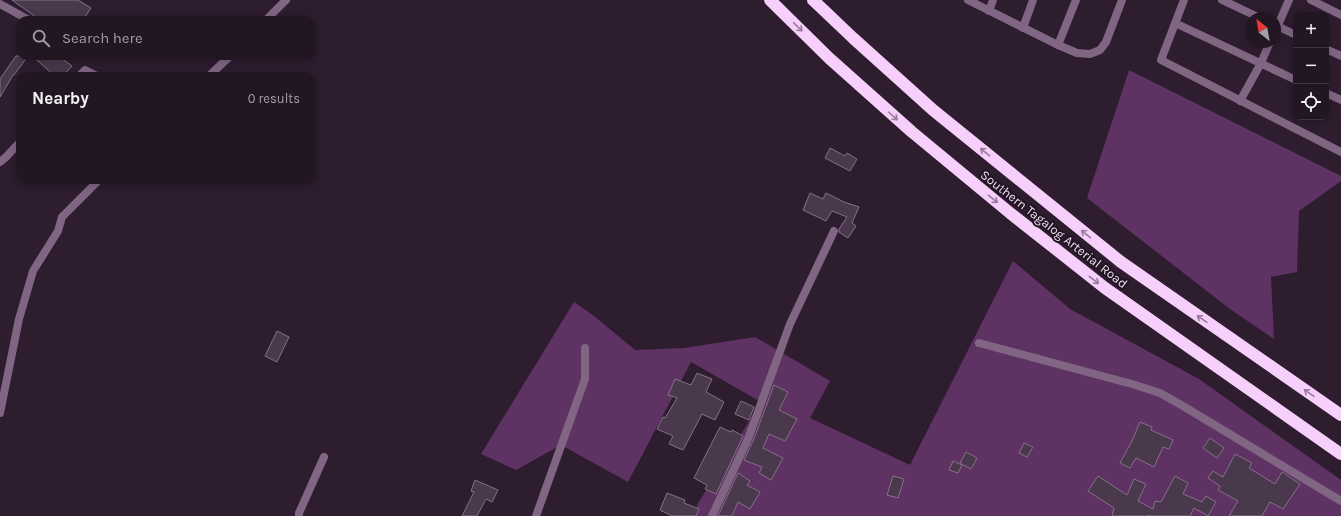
<!DOCTYPE html>
<html lang="en">
<head>
<meta charset="utf-8">
<style>
	:root { --surface:#221623; --page:#2a1f2b; --text:#f1f3f6; --muted:#a29fa6; --line:#3f3541 }
	body { margin:0; font-family:Karla,sans-serif; background:var(--page); color:var(--text) }
	.controls { position:absolute; right:12px; top:12px; display:grid; overflow:hidden; border-radius:8px; box-shadow:0 2px 10px #0003 }
	.controls button { width:36px; height:36px; display:grid; place-items:center; padding:0; border:0; border-bottom:1px solid var(--line); background:var(--surface); color:var(--text); font:20px sans-serif }
	.compass { position:absolute; left:1245px; top:12px; width:36px; height:36px; border-radius:50%; background:var(--surface); box-shadow:0 2px 10px #0003; rotate:329deg }
	.list { margin:0; padding:0; list-style:none }
	h2 { display:flex; justify-content:space-between; align-items:center; height:52px; margin:0; padding:0 16px; font-size:17px }
	h2 small { font-size:13px; font-weight:400; color:var(--muted) }
	.icon { flex:none; width:22px; height:22px; fill:none; stroke:currentColor; stroke-width:2; stroke-linecap:round; stroke-linejoin:round }
	.map { position:relative; flex:none; width:1341px; height:516px; overflow:hidden }
	.search { position:absolute; background:var(--surface); box-shadow:0 2px 10px #0003; left:16px; top:16px; width:300px; height:44px; display:flex; align-items:center; gap:10px; box-sizing:border-box; padding:0 14px; border-radius:12px; color:var(--muted); font-size:15px }
	.panel { position:absolute; background:var(--surface); box-shadow:0 2px 10px #0003; left:16px; top:72px; width:300px; height:112px; border-radius:12px }
	.map>svg:first-child { display:block }
	.green { fill:#5f3264 }
	.building { fill:#4a384c; stroke:#857187 }
	.lines { fill:none; stroke-linecap:round; stroke-linejoin:round }
	.minor { stroke:#816684; stroke-width:8 }
	.tertiary { stroke:#816684; stroke-width:8 }
	.motorway { stroke:#f7cffb; stroke-width:12 }
	.oneway { stroke:#987a9b }
	.labels { text-anchor:middle; dominant-baseline:central; stroke-width:4; stroke-linejoin:round; paint-order:stroke }
	.street-label { font-size:13px; fill:#ebdfec; stroke:#231325 }
</style>
</head>
<body>
<div class="map">
<svg width="1341" height="516" viewBox="0 0 1341 516">
	<rect width="100%" height="100%" fill="#2d1d2f"/>
	<!-- green -->
	<g class="green">
		<polygon points="1129,70 1341,176 1341,181 1299,211 1297,272 1271,277 1274,339 1230,309 1087,198"/>
		<polygon points="1013,261 1070,309 1199,379 1341,480 1341,516 695,516 697,505 761,402 691,362 628,482 561,445 516,470 481,454 574,302 594,316 635,350 684,348 755,337 830,381 810,418 910,465"/>
	</g>
	<!-- building -->
	<g class="building">
		<polygon points="12,0 78,0 91,8 83,20 40,20"/>
		<polygon points="16,56 28,56 14,75 13,75 0,97 0,79"/>
		<polygon points="32,56 58,56 72,66 63,76 55,76"/>
		<polygon points="830,148 845,156 847,153 857,159 850,171 825,158"/>
		<polygon points="810,193 823,199 826,193 844,202 859,207 852,223 856,226 848,238 839,232 839,229 847,217 832,211 826,221 803,210"/>
		<polygon points="277,331 289,337 277,362 265,356"/>
		<polygon points="697,373 712,379 706,392 724,402 715,420 702,414 683,450 669,444 673,436 657,429 663,417 665,418 677,398 668,395 675,379 691,385"/>
		<polygon points="774,385 788,392 779,410 797,419 785,441 769,434 763,448 783,458 771,480 759,473 762,467 744,460 753,441"/>
		<polygon points="741,401 754,407 749,420 735,414"/>
		<polygon points="1140,422 1152,427 1151,430 1173,440 1169,449 1163,447 1154,467 1136,458 1130,468 1120,463 1132,441"/>
		<polygon points="720,427 731,432 732,430 743,436 716,494 705,489 707,485 694,478"/>
		<polygon points="1210,438 1224,448 1217,458 1203,448"/>
		<polygon points="1024,443 1033,447 1027,457 1019,453"/>
		<polygon points="966,452 977,458 971,469 960,463"/>
		<polygon points="1235,454 1252,463 1249,468 1275,484 1282,472 1300,484 1283,509 1270,502 1262,516 1229,516 1238,501 1218,490 1220,486 1208,478 1213,471 1223,477"/>
		<polygon points="953,461 962,465 958,473 949,470"/>
		<polygon points="738,473 750,481 747,485 760,492 750,509 738,502 732,516 718,516"/>
		<polygon points="893,476 904,479 898,498 887,495"/>
		<polygon points="1098,476 1127,495 1134,479 1146,484 1138,501 1153,509 1155,501 1161,502 1175,476 1188,483 1183,494 1202,502 1206,496 1216,502 1208,516 1194,508 1190,516 1152,516 1148,515 1147,516 1112,516 1114,508 1088,491"/>
		<polygon points="475,480 498,490 492,502 486,499 477,516 462,516 474,492 471,491"/>
		<polygon points="667,493 685,500 684,503 699,509 696,516 672,516 660,510"/>
	</g>
	<g class="lines">
		<!-- minor -->
		<g class="minor">
			<polyline points="968,0 1058,45 1077,53 1090,54 1100,50 1106,42 1122,0"/>
			<polyline points="1184,0 1161,60 1341,152"/>
			<polyline points="1222,0 1260,18"/>
			<polyline points="1311,0 1341,15"/>
			<polyline points="0,4 29,20"/>
			<polyline points="989,11 993,0"/>
			<polyline points="266,20 286,0"/>
			<polyline points="1175,23 1296,80"/>
			<polyline points="1275,25 1296,35"/>
			<polyline points="1023,28 1033,0"/>
			<polyline points="1275,32 1289,0"/>
			<polyline points="1058,45 1076,0"/>
			<polyline points="1326,49 1341,56"/>
			<polyline points="79,76 85,70 97,76"/>
			<polyline points="209,76 230,56"/>
			<polyline points="1326,93 1341,100"/>
			<polyline points="1240,101 1261,63 1270,42"/>
			<polyline points="0,162 6,157 20,142"/>
			<polyline points="0,413 19,319 33,271 58,231 62,217 99,180"/>
			<polyline points="299,516 299,513 324,457"/>
			<polyline points="536,516 585,379 585,348"/>
			<polyline points="712,516 748,439 790,324 834,231"/>
		</g>
		<!-- tertiary -->
		<polyline class="tertiary" points="979,343 1132,384 1160,393 1183,406 1341,501"/>
		<!-- motorway -->
		<g class="motorway">
			<polyline points="770,0 829,58 912,132 1010,213 1105,288 1341,454"/>
			<polyline points="813,0 853,38 933,110 1121,262 1341,415"/>
		</g>
	</g>
	<!-- one-way arrows -->
	<defs><path id="oneway-shaft" d="M-6 0H5M1.5-3L5.5 0L1.5 3" fill="none" stroke-width="1.6" stroke-linecap="round" stroke-linejoin="round"/></defs>
	<g class="oneway">
		<use href="#oneway-shaft" transform="translate(798 27) rotate(44)"/>
		<use href="#oneway-shaft" transform="translate(893 116) rotate(42)"/>
		<use href="#oneway-shaft" transform="translate(985 152) rotate(-141)"/>
		<use href="#oneway-shaft" transform="translate(993 199) rotate(40)"/>
		<use href="#oneway-shaft" transform="translate(1086 234) rotate(-141)"/>
		<use href="#oneway-shaft" transform="translate(1094 280) rotate(38)"/>
		<use href="#oneway-shaft" transform="translate(1202 319) rotate(-145)"/>
		<use href="#oneway-shaft" transform="translate(1309 393) rotate(-145)"/>
	</g>
	<g class="labels">
		<!-- street labels -->
		<g class="street-label">
			<text transform="translate(1054 229) rotate(38)">Southern Tagalog Arterial Road</text>
		</g>
	</g>
</svg>
<div class="controls">
<button>+</button>
<button>−</button>
<button><svg class="icon" aria-label="locate" viewBox="0 0 24 24"><circle cx="12" cy="12" r="6"/><path d="M12 2v4M12 18v4M2 12h4M18 12h4"/></svg></button>
</div>
<svg class="compass" viewBox="-18 -18 36 36"><path d="M0-13l5 13h-10z" fill="#e53935"/><path d="M0 13l5-13h-10z" fill="#a29fa6"/></svg>
<div class="search"><svg class="icon" aria-label="search" viewBox="0 0 24 24"><circle cx="10" cy="10" r="6"/><path d="M15 15l6 6"/></svg>Search here</div>
<section class="panel">
<h2>Nearby<small>0 results</small></h2>
<ul class="list">
</ul>
</section>
</div>
</body>
</html>
